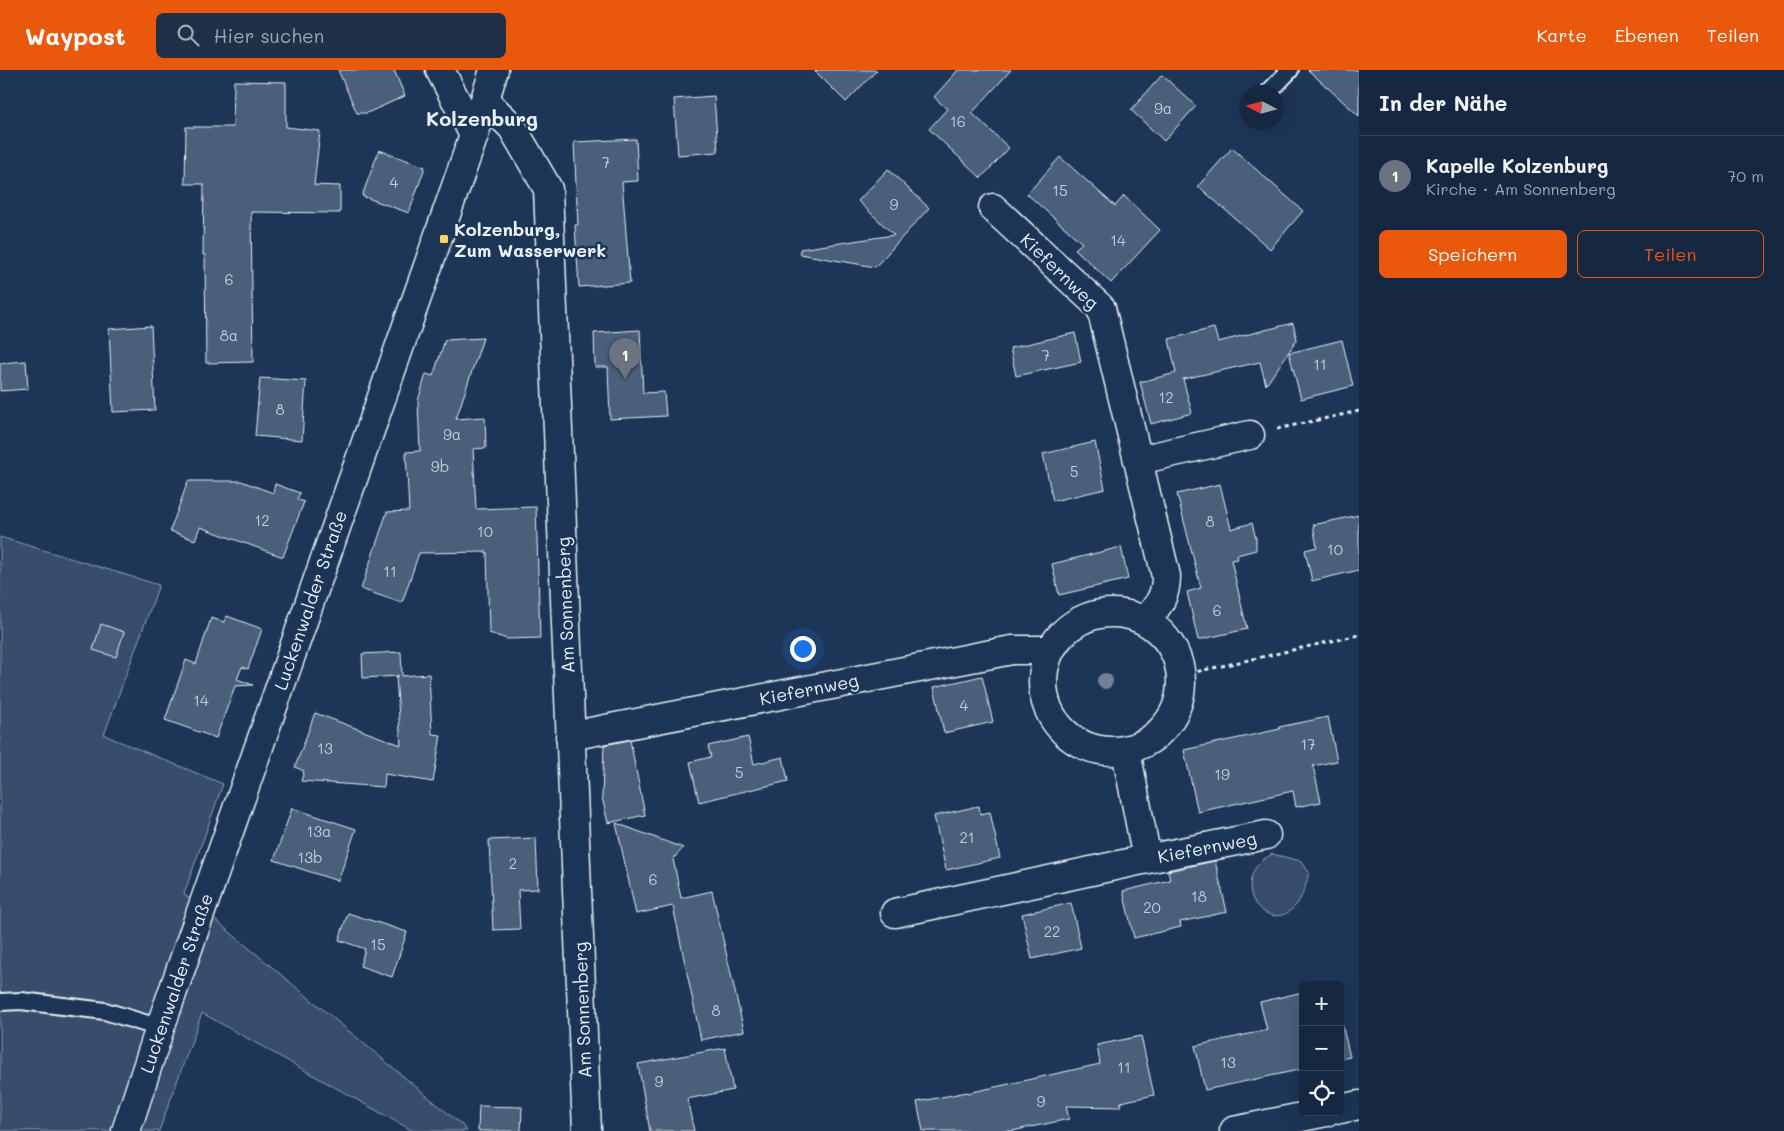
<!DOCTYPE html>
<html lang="de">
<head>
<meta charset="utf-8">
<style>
	:root { --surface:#162841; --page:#1f3048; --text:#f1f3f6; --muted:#9ea6b1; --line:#35445a; --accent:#ea580c }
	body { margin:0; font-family:Mali,sans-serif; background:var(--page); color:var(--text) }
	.controls { position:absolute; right:15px; bottom:15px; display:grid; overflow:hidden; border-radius:8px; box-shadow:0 5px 20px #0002 }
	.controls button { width:45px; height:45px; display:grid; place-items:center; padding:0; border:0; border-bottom:1px solid var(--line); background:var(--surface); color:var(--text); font:25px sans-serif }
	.compass { position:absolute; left:1239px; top:15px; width:45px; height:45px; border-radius:50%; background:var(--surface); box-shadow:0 5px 20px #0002; rotate:276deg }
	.you { position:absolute; left:802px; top:578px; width:18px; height:18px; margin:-12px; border:4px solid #fff; border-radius:50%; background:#1a73e8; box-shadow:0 0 0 8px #1a73e833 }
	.badge { display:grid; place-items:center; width:32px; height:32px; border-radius:50%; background:var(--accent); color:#fff; font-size:16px; font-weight:700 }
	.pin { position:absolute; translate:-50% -41px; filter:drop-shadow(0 1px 2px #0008) }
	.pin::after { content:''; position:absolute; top:26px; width:18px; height:15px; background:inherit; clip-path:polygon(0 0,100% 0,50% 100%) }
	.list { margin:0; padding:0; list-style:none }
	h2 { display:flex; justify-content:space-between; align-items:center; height:65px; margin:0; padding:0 20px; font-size:21px }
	h2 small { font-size:16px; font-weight:400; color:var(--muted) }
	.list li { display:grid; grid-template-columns:32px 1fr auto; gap:15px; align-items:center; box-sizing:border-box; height:80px; padding:0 20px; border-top:1px solid var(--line) }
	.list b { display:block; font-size:19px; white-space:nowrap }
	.list p { margin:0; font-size:16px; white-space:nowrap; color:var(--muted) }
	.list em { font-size:16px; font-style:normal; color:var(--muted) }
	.actions { display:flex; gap:10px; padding:15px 20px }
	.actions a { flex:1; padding:11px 0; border:1px solid var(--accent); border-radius:8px; text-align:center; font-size:18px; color:var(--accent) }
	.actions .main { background:var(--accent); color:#fff }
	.icon { flex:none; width:28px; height:28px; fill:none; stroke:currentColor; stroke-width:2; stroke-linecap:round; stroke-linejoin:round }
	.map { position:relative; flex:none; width:1359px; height:1061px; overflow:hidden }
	header { display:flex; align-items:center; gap:30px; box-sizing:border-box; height:70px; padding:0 25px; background:var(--accent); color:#fff }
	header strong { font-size:24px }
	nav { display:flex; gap:28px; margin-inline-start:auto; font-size:18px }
	.search { width:350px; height:45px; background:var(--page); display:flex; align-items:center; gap:12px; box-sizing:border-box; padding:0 18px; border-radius:8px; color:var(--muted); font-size:19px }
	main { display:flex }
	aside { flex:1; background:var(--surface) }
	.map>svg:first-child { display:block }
	.green { fill:#374d6c; stroke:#909fb2 }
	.building { fill:#495e7a; stroke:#e8f1f8 }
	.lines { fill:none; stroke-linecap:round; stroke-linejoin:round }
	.service-casing { stroke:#e8f1f8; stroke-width:20 }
	.minor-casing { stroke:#e8f1f8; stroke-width:31 }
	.path { stroke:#e8f1f8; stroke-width:3; stroke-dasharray:4 4; stroke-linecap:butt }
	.service { stroke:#1d3557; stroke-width:16 }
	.minor { stroke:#1d3557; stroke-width:28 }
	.tree { fill:#708198 }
	.poi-dot { fill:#ffd166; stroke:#1d3557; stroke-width:2 }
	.labels { text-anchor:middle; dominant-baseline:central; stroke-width:5; stroke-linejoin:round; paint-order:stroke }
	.number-label { font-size:15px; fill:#c0ccd8 }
	.poi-label { font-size:18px; font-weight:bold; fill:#e8f1f8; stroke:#1d3557; text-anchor:start }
	.street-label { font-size:18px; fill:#e8f1f8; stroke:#1d3557 }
	.quarter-label { font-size:20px; font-weight:bold; fill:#e8f1f8; stroke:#1d3557 }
</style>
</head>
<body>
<header>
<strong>Waypost</strong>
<div class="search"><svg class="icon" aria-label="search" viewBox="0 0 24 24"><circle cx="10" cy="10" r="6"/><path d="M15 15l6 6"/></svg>Hier suchen</div>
<nav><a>Karte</a><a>Ebenen</a><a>Teilen</a></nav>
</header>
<main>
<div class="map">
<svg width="1359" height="1061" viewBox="0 0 1359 1061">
	<rect width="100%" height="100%" fill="#1d3557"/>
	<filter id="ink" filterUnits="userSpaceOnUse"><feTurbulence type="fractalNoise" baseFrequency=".02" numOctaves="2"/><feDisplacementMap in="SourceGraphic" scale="10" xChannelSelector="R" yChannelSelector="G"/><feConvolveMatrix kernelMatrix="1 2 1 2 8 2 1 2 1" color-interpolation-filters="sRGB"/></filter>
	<g filter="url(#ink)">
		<!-- green -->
		<g class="green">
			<polygon points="0,467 159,515 104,665 223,714 184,824 462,1055 467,1061 413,1061 202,943 159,1061 0,1061"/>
			<path d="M1272,784l29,7 8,11c-15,82 -83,31 -50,-9 3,-4 9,-6 13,-9z"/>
		</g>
		<!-- building -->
		<g class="building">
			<polygon points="338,0 394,0 405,26 367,43 357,43"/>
			<polygon points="814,0 877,0 846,32"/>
			<polygon points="958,0 1011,0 972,43 1009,78 981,108 929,59 947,39 934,27"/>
			<polygon points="1308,0 1359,0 1359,46"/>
			<polygon points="1162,5 1196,36 1164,71 1131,40"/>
			<polygon points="234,11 286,12 286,57 320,61 314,115 340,116 340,143 251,142 253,292 206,293 205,185 203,185 204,114 185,114 186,57 233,57"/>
			<polygon points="714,26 718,82 678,85 674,29"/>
			<polygon points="636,69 638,111 622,112 630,213 579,217 575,155 578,155 574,72"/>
			<polygon points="1232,78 1303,141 1270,179 1198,116"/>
			<polygon points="379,80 425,97 409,143 362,126"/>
			<polygon points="1060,87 1115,136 1124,126 1160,160 1111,213 1075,179 1082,173 1027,124"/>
			<polygon points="888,99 929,138 875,197 800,184 800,179 894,165 858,131"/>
			<polygon points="1293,253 1297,270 1266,315 1260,292 1183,309 1192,343 1151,354 1140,312 1176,303 1169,269 1214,258 1218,272"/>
			<polygon points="151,256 155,340 113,342 109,259"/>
			<polygon points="640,260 643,323 664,322 666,346 610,349 608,297 595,297 594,263"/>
			<polygon points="1075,263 1081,292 1016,306 1010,278"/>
			<polygon points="483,268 456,349 485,347 486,378 473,379 476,439 536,437 540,568 507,569 489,563 487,482 419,483 402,533 361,519 387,442 409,441 406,382 420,381 418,331 426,304 433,306 445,270"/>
			<polygon points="1342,270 1353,316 1301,329 1289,283"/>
			<polygon points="26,291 28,319 0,321 0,293"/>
			<polygon points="260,308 306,311 302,370 255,366"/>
			<polygon points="1095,372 1105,419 1053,431 1043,384"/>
			<polygon points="188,411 241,411 273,423 275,414 300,423 297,429 304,432 283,487 200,457 195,470 170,461"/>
			<polygon points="1220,414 1231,459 1252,453 1256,469 1256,480 1237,485 1238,489 1231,490 1247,559 1198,570 1187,522 1201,518 1177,424"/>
			<polygon points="1359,445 1359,500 1312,511 1305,480 1317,477 1313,455"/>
			<polygon points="1121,477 1128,509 1059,525 1052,494"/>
			<polygon points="227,546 262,559 248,599 242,597 237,609 253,615 235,616 216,668 165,650 186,590 196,594 211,548 224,552"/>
			<polygon points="101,554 124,562 116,587 93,580"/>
			<polygon points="401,582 402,606 429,604 432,664 441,665 433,712 385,704 384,717 301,711 304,701 295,697 315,643 401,675 396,606 399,606 363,608 362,584"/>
			<polygon points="982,606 993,652 944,663 934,617"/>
			<polygon points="1328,647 1337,691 1313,696 1321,732 1296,737 1293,721 1198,742 1184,680 1280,659 1279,657"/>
			<polygon points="748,667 754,694 783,687 788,711 699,732 690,692 711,687 708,676"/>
			<polygon points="630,670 645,745 608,753 602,727 604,675"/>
			<polygon points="979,736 980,744 990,742 1000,788 946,800 934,746"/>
			<polygon points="292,738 356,759 338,811 274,790"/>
			<polygon points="616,753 683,778 673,789 681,828 712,821 744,961 701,970 673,836 636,844"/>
			<polygon points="536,768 538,819 518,820 520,859 493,860 489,770"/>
			<polygon points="1215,791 1227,842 1180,852 1181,857 1134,868 1123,821 1170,810 1168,801"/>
			<polygon points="1071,833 1081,878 1032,889 1022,844"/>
			<polygon points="348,843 407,862 392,907 360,896 365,879 339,870"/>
			<polygon points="1303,922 1303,999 1205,1020 1195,976 1267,960 1260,932"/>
			<polygon points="1340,946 1350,987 1340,989"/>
			<polygon points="1141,966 1154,1025 1121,1032 1120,1037 1066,1036 1069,1049 1012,1061 923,1061 917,1032 967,1022 968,1023 1100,994 1097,975"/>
			<polygon points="725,978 733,1020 687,1029 694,1061 650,1061 638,994"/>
			<polygon points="479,1036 522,1037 521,1061 478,1061"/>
		</g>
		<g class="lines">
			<!-- service casing -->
			<g class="service-casing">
				<g id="service">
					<polyline points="1269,22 1290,0"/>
					<polyline points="0,932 21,931 105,941 160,958"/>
				</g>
			</g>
			<!-- minor casing -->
			<g class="minor-casing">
				<g id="minor">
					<polyline points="440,0 474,65"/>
					<polyline points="485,31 512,57 548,119 587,1061"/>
					<path d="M993,138l108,100 65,268c0,20 -7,29 -20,44"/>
					<polyline points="1139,390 1250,365"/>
					<circle cx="1112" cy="612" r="69"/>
					<polyline points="570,666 1012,580 1049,580"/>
					<polyline points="1126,681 1147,789"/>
					<polyline points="895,843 1147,789 1266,765"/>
					<polyline points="1340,1039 1359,1035"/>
					<polyline points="126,1061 160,958 474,65 494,0"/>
					<polyline points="1234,1061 1326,1042"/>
				</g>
			</g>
			<!-- path -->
			<g class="path">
				<polyline points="1277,359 1359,341"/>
				<polyline points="1182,605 1359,565"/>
			</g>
			<!-- service -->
			<use href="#service" class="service"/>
			<!-- minor -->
			<use href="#minor" class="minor"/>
		</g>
		<!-- trees -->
		<circle class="tree" cx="1105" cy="611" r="8"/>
	</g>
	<!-- markers -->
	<rect class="poi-dot" x="439" y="164" width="10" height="10" rx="2.5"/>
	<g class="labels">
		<!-- number labels -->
		<g class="number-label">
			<text x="1163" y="38">9a</text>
			<text x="958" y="51">16</text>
			<text x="606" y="92">7</text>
			<text x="394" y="112">4</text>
			<text x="1060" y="120">15</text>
			<text x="894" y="134">9</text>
			<text x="1118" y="170">14</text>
			<text x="229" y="209">6</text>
			<text x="229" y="265">8a</text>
			<text x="1046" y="285">7</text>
			<text x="1320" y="294">11</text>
			<text x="1166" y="327">12</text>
			<text x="280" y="339">8</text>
			<text x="452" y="364">9a</text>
			<text x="440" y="396">9b</text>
			<text x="1074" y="401">5</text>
			<text x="262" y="450">12</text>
			<text x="1210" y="451">8</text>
			<text x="485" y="461">10</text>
			<text x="1335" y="479">10</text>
			<text x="390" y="501">11</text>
			<text x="1217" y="540">6</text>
			<text x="201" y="630">14</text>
			<text x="964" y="635">4</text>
			<text x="1308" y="674">17</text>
			<text x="325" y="678">13</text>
			<text x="739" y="702">5</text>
			<text x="1222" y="704">19</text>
			<text x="319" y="761">13a</text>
			<text x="967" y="767">21</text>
			<text x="310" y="787">13b</text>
			<text x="513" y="793">2</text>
			<text x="653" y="809">6</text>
			<text x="1199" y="826">18</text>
			<text x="1152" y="837">20</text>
			<text x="1052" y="861">22</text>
			<text x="378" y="874">15</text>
			<text x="716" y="940">8</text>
			<text x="1228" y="992">13</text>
			<text x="1124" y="997">11</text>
			<text x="659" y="1011">9</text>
			<text x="1041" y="1031">9</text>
		</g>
		<!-- poi labels -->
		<g class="poi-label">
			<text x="454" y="159">Kolzenburg,<tspan x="454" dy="21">Zum Wasserwerk</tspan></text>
		</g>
		<!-- street labels -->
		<g class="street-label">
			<text transform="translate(1060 201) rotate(44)">Kiefernweg</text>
			<text transform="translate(310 530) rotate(-71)">Luckenwalder Straße</text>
			<text transform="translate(565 535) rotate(-92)">Am Sonnenberg</text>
			<text transform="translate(809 619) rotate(-11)">Kiefernweg</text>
			<text transform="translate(1207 777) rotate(-11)">Kiefernweg</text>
			<text transform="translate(176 913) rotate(-71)">Luckenwalder Straße</text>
			<text transform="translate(582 940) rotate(-92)">Am Sonnenberg</text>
		</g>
		<!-- quarter labels -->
		<g class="quarter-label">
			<text x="482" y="48">Kolzenburg</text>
		</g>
	</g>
</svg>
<div class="controls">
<button>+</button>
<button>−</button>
<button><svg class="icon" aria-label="locate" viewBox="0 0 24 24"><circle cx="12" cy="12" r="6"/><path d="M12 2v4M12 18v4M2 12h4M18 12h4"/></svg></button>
</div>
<svg class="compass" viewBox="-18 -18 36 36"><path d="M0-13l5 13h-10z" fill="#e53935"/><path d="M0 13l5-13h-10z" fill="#9ea6b1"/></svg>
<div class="you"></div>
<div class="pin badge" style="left:625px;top:309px;background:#6b7280">1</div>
</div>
<aside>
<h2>In der Nähe<small></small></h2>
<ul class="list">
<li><span class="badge" style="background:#6b7280">1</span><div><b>Kapelle Kolzenburg</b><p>Kirche · Am Sonnenberg</p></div><em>70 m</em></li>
</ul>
<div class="actions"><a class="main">Speichern</a><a>Teilen</a></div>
</aside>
</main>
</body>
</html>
